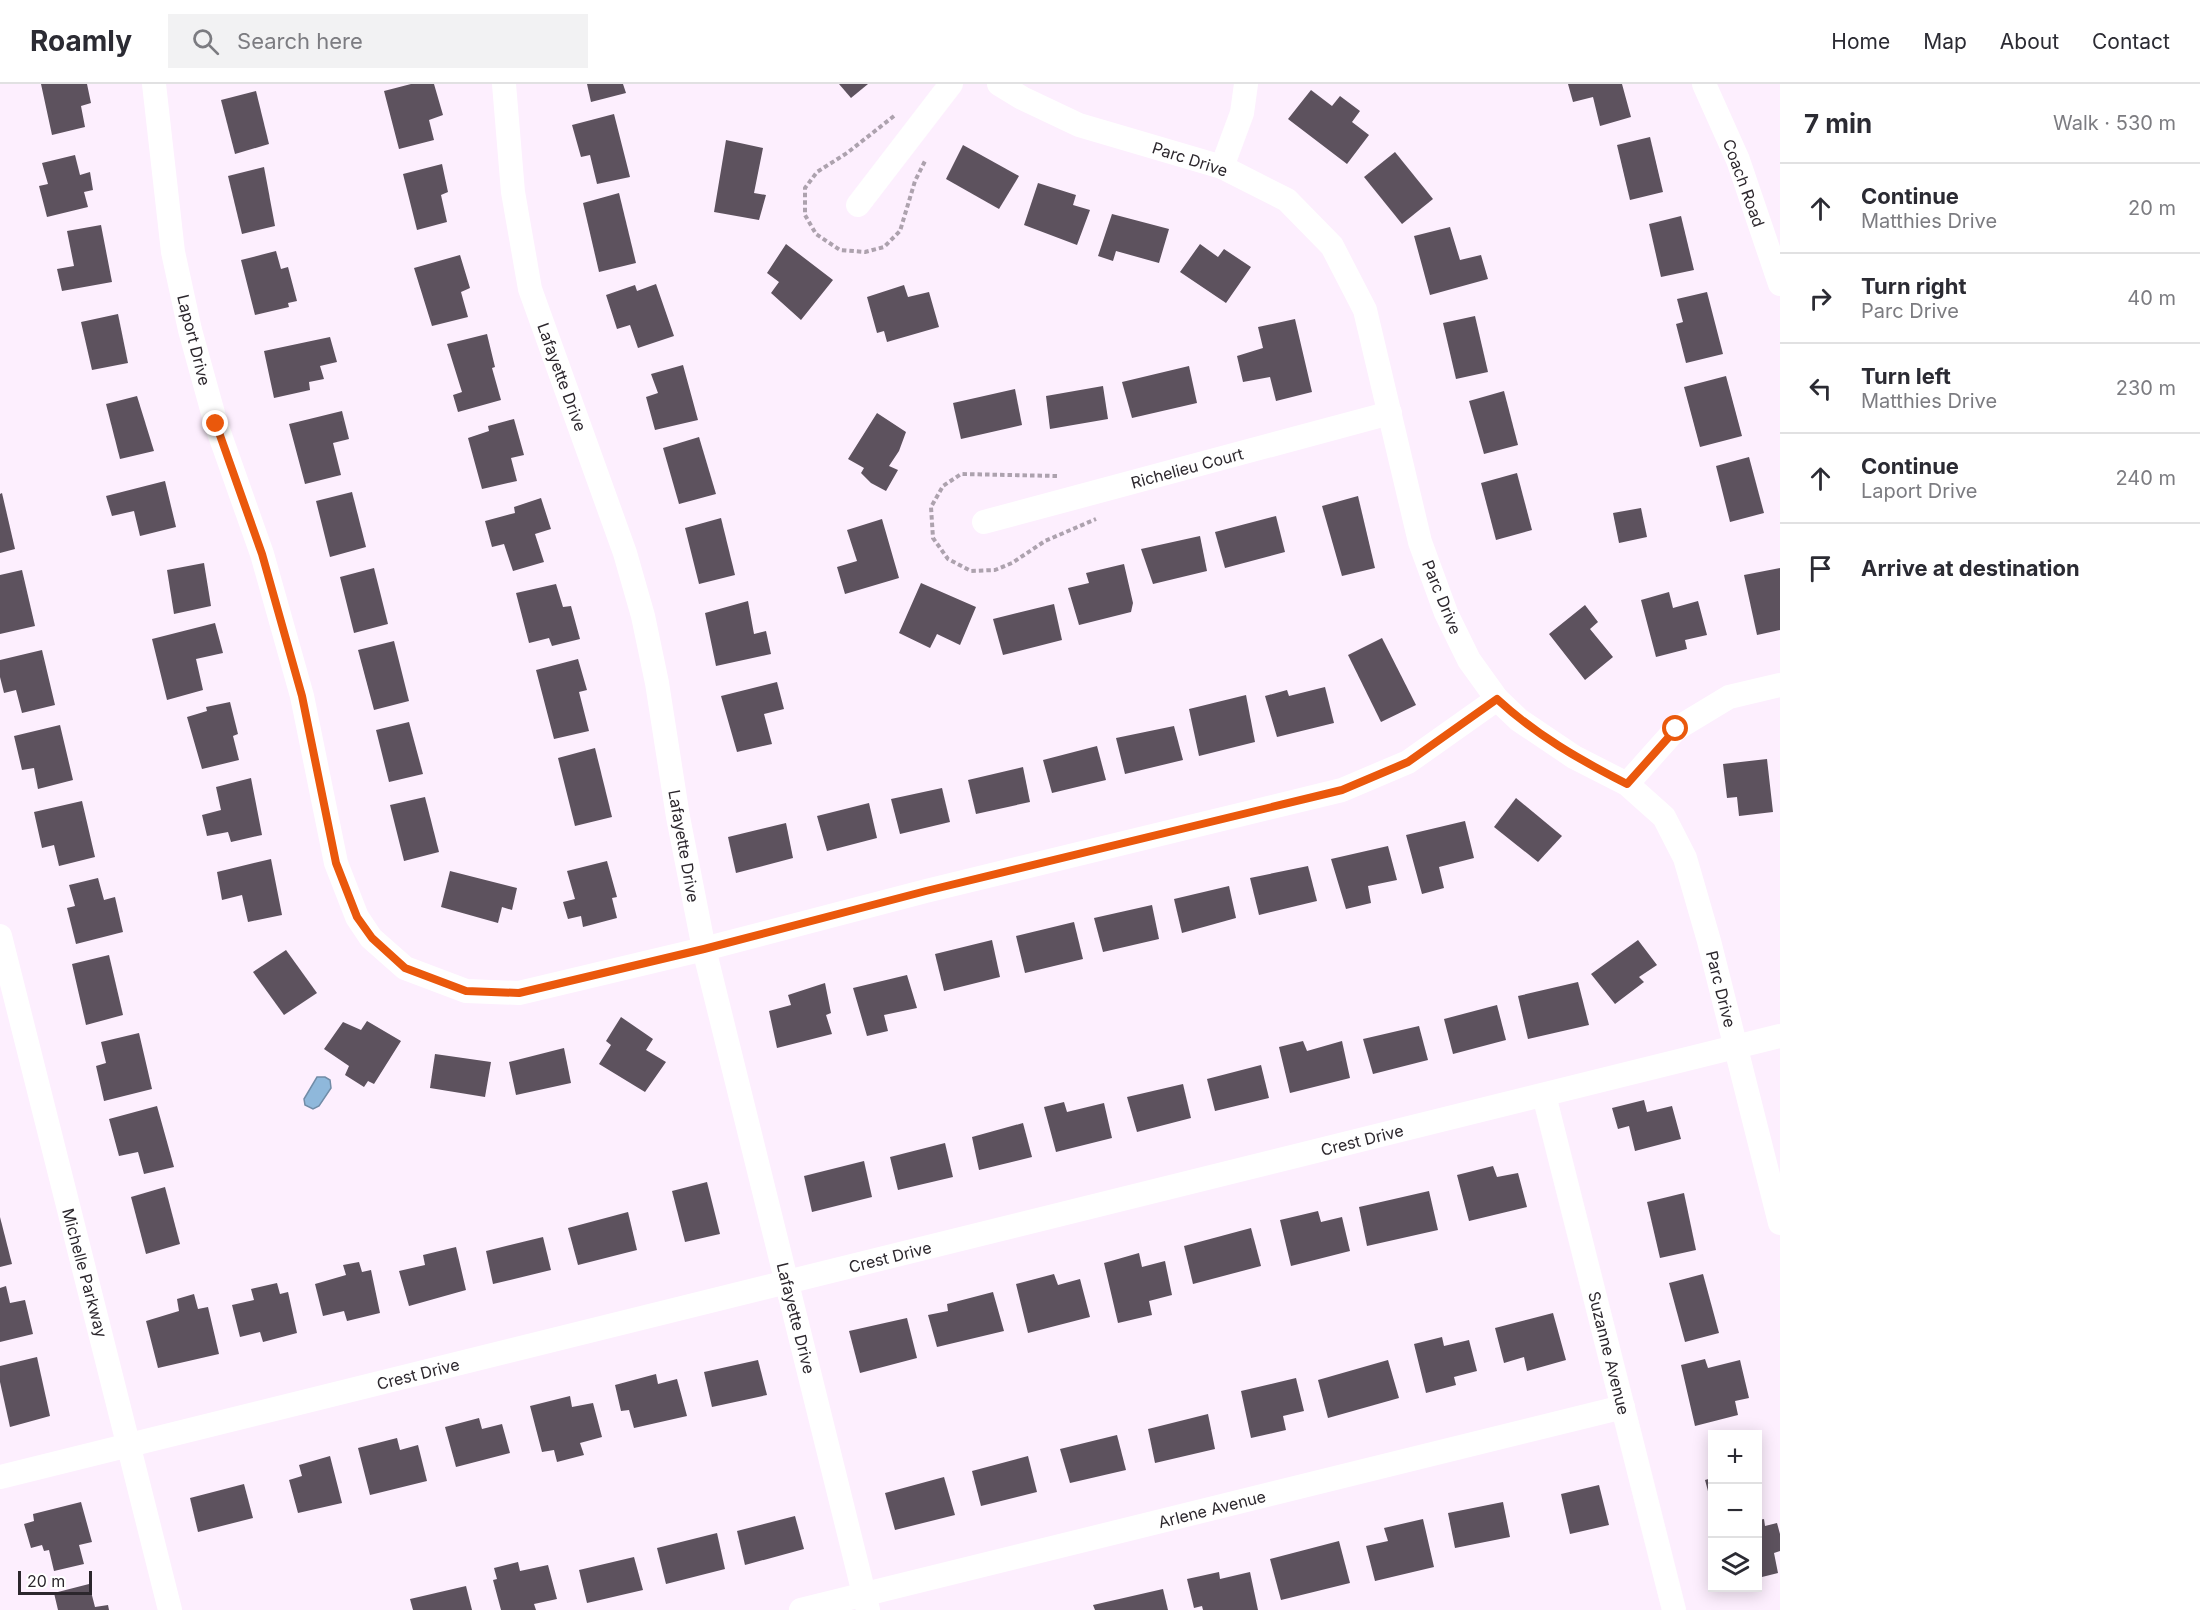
<!DOCTYPE html>
<html lang="en">
<head>
<meta charset="utf-8">
<style>
	:root { --surface:#fff; --page:#f2f2f3; --text:#2b2b33; --muted:#7c7c81; --line:#e1e1e2 }
	body { margin:0; font-family:Inter,sans-serif; background:var(--page); color:var(--text) }
	.controls { position:absolute; right:18px; bottom:18px; display:grid; overflow:hidden; border-radius:0px; box-shadow:0 3px 15px #0003 }
	.controls button { width:54px; height:54px; display:grid; place-items:center; padding:0; border:0; border-bottom:2px solid var(--line); background:var(--surface); color:var(--text); font:30px sans-serif }
	.scale { position:absolute; left:18px; bottom:15px; width:74px; box-sizing:border-box; padding-left:6px; border:3px solid #2c272d; border-top:0; font-size:16px; line-height:21px; white-space:nowrap; color:#2c272d; -webkit-text-stroke:4px #fff; paint-order:stroke }
	.stop { position:absolute; width:18px; height:18px; margin:-14px; border:4px solid #ea580c; border-radius:50%; background:#fff }
	.stop.end { background:#ea580c; border-color:#fff; box-shadow:0 2px 6px #0008 }
	.list { margin:0; padding:0; list-style:none }
	h2 { display:flex; justify-content:space-between; align-items:center; height:78px; margin:0; padding:0 24px; font-size:26px }
	h2 small { font-size:20px; font-weight:400; color:var(--muted) }
	.list li { display:grid; grid-template-columns:39px 1fr auto; gap:18px; align-items:center; box-sizing:border-box; height:90px; padding:0 24px; border-top:2px solid var(--line) }
	.list b { display:block; font-size:22px; white-space:nowrap }
	.list p { margin:0; font-size:20px; white-space:nowrap; color:var(--muted) }
	.list em { font-size:20px; font-style:normal; color:var(--muted) }
	.icon { flex:none; width:33px; height:33px; fill:none; stroke:currentColor; stroke-width:2; stroke-linecap:round; stroke-linejoin:round }
	.map { position:relative; flex:none; width:1780px; height:1526px; overflow:hidden }
	header { display:flex; align-items:center; gap:36px; box-sizing:border-box; height:84px; padding:0 30px; background:var(--surface); border-bottom:2px solid var(--line) }
	header strong { font-size:28px }
	nav { display:flex; gap:33px; margin-inline-start:auto; font-size:21px }
	.search { width:420px; height:54px; background:var(--page); display:flex; align-items:center; gap:15px; box-sizing:border-box; padding:0 21px; border-radius:0px; color:var(--muted); font-size:22px }
	main { display:flex }
	aside { flex:1; background:var(--surface) }
	.map>svg:first-child { display:block }
	.water { fill:#8fb8db; stroke:#718ca7; stroke-width:1.5 }
	.building { fill:#5d525e }
	.lines { fill:none; stroke-linecap:round; stroke-linejoin:round }
	.path { stroke:#ada2ae; stroke-width:4; stroke-dasharray:4.5 3; stroke-linecap:butt }
	.minor { stroke:#fff; stroke-width:24 }
	.route { stroke:#ea580c; stroke-width:8 }
	.labels { text-anchor:middle; dominant-baseline:central; stroke-width:6; stroke-linejoin:round; paint-order:stroke }
	.street-label { font-size:16px; fill:#2c272d; stroke:#fff }
</style>
</head>
<body>
<header>
<strong>Roamly</strong>
<div class="search"><svg class="icon" aria-label="search" viewBox="0 0 24 24"><circle cx="10" cy="10" r="6"/><path d="M15 15l6 6"/></svg>Search here</div>
<nav><a>Home</a><a>Map</a><a>About</a><a>Contact</a></nav>
</header>
<main>
<div class="map">
<svg width="1780" height="1526" viewBox="0 0 1780 1526">
	<rect width="100%" height="100%" fill="#fdeffe"/>
	<!-- water -->
	<polygon class="water" points="317,993 325,993 330,996 331,1004 319,1022 313,1025 305,1021 304,1015"/>
	<!-- building -->
	<g class="building">
		<polygon points="41,0 87,0 91,19 81,22 85,43 52,51"/>
		<polygon points="411,0 434,0 443,31 429,36 434,56 399,65 384,7"/>
		<polygon points="587,0 623,0 626,9 591,18"/>
		<polygon points="839,0 868,0 851,14"/>
		<polygon points="1568,0 1622,0 1631,33 1600,42 1593,13 1573,18"/>
		<polygon points="1311,6 1332,22 1340,12 1360,27 1352,38 1369,51 1347,80 1288,35"/>
		<polygon points="256,7 269,60 235,70 221,16"/>
		<polygon points="614,30 630,93 597,100 590,71 581,73 572,41"/>
		<polygon points="1650,53 1663,108 1630,116 1617,61"/>
		<polygon points="726,56 763,64 754,109 766,111 759,136 714,128"/>
		<polygon points="963,61 1019,92 999,125 946,95"/>
		<polygon points="1395,68 1433,115 1402,140 1364,93"/>
		<polygon points="75,71 80,91 90,88 93,106 84,108 88,123 47,133 39,102 48,100 42,79"/>
		<polygon points="442,80 448,108 441,111 447,138 417,146 403,90"/>
		<polygon points="264,83 275,142 242,150 228,92"/>
		<polygon points="1038,99 1076,111 1073,121 1090,126 1077,161 1024,141"/>
		<polygon points="619,109 636,179 599,188 583,119"/>
		<polygon points="1112,130 1169,145 1159,179 1116,167 1113,177 1098,172"/>
		<polygon points="1681,132 1694,186 1661,193 1649,140"/>
		<polygon points="101,141 112,198 62,207 57,185 74,182 67,147"/>
		<polygon points="1450,143 1460,176 1481,171 1488,195 1430,211 1414,152"/>
		<polygon points="786,160 833,196 801,236 771,209 779,198 767,189"/>
		<polygon points="1200,160 1218,173 1224,165 1251,183 1226,219 1180,188"/>
		<polygon points="276,167 281,185 288,183 297,217 288,219 289,223 255,231 241,176"/>
		<polygon points="460,171 470,204 461,208 468,233 432,242 414,184"/>
		<polygon points="656,200 674,252 638,264 630,241 617,245 606,211 635,201 637,207"/>
		<polygon points="904,201 908,213 929,208 939,243 887,258 884,247 877,249 867,213"/>
		<polygon points="1707,208 1723,270 1686,279 1676,240 1683,238 1677,215"/>
		<polygon points="118,230 128,279 92,286 81,238"/>
		<polygon points="1475,232 1488,288 1456,295 1443,239"/>
		<polygon points="1295,235 1312,308 1276,317 1270,293 1243,298 1237,272 1263,264 1258,243"/>
		<polygon points="487,250 495,283 492,284 501,316 458,328 453,311 462,308 447,260"/>
		<polygon points="330,253 337,278 320,282 324,295 309,298 310,306 274,314 264,267"/>
		<polygon points="683,281 698,336 655,346 646,313 658,309 651,290"/>
		<polygon points="1189,282 1197,319 1132,334 1122,298"/>
		<polygon points="1726,292 1742,352 1700,363 1684,303"/>
		<polygon points="1103,302 1108,335 1050,345 1046,312"/>
		<polygon points="1015,305 1022,341 961,355 953,319"/>
		<polygon points="1504,307 1518,361 1484,370 1469,317"/>
		<polygon points="137,312 154,367 120,375 106,320"/>
		<polygon points="342,327 349,355 333,359 341,391 305,400 289,340"/>
		<polygon points="877,329 906,348 899,367 889,382 898,386 886,407 871,399 861,389 864,384 848,375"/>
		<polygon points="514,335 524,371 511,374 517,397 482,405 468,354 489,347 488,342"/>
		<polygon points="699,353 716,410 679,420 663,364"/>
		<polygon points="1749,373 1764,429 1730,438 1716,382"/>
		<polygon points="1517,389 1532,446 1496,456 1481,399"/>
		<polygon points="165,397 176,443 140,452 134,427 112,432 106,412"/>
		<polygon points="352,408 366,463 330,473 316,417"/>
		<polygon points="2,409 15,465 0,469 0,410"/>
		<polygon points="1358,412 1375,484 1342,492 1322,422"/>
		<polygon points="541,414 551,445 535,450 544,478 513,487 504,460 492,463 485,437 515,429 514,423"/>
		<polygon points="1641,424 1647,453 1619,459 1613,429"/>
		<polygon points="1276,432 1285,468 1225,484 1215,448"/>
		<polygon points="721,434 735,491 699,500 685,444"/>
		<polygon points="882,435 899,494 845,510 837,483 857,477 847,446"/>
		<polygon points="1200,452 1207,487 1153,500 1141,465"/>
		<polygon points="204,479 211,522 174,530 167,486"/>
		<polygon points="1124,480 1133,519 1131,528 1079,541 1068,504 1089,499 1086,489"/>
		<polygon points="374,484 388,540 354,549 340,493"/>
		<polygon points="1780,484 1780,546 1757,551 1744,491"/>
		<polygon points="22,486 35,542 0,550 0,491"/>
		<polygon points="921,499 976,523 960,561 937,550 930,564 899,549"/>
		<polygon points="556,500 563,523 571,522 580,555 552,562 549,554 529,559 516,509"/>
		<polygon points="1669,508 1673,524 1698,517 1707,551 1685,556 1687,565 1656,573 1641,516"/>
		<polygon points="748,517 754,550 766,547 771,570 716,582 705,529"/>
		<polygon points="1054,520 1062,556 1003,571 993,535"/>
		<polygon points="1585,521 1598,538 1590,545 1613,573 1585,596 1549,550"/>
		<polygon points="215,539 223,569 196,575 203,606 167,616 152,555"/>
		<polygon points="1382,554 1416,621 1381,638 1348,571"/>
		<polygon points="394,557 409,617 374,626 358,566"/>
		<polygon points="42,566 55,621 22,629 16,606 4,609 0,593 0,576"/>
		<polygon points="578,575 587,606 579,608 589,647 554,655 536,586"/>
		<polygon points="777,598 784,625 764,630 772,660 737,668 721,612"/>
		<polygon points="1325,603 1334,639 1277,653 1265,612 1287,606 1289,612"/>
		<polygon points="1246,611 1255,658 1199,672 1189,625"/>
		<polygon points="230,618 238,650 233,652 239,676 202,685 187,633 207,627 206,623"/>
		<polygon points="409,638 423,690 389,698 376,646"/>
		<polygon points="60,641 73,696 38,705 34,684 22,686 14,652"/>
		<polygon points="1174,642 1183,676 1125,690 1116,654"/>
		<polygon points="1097,662 1106,696 1052,709 1043,676"/>
		<polygon points="595,664 612,733 575,742 558,674"/>
		<polygon points="1767,675 1773,728 1739,732 1737,713 1727,714 1723,680"/>
		<polygon points="1023,683 1030,718 976,730 968,696"/>
		<polygon points="251,694 262,751 231,758 228,748 207,752 202,731 221,726 216,703"/>
		<polygon points="942,704 950,738 900,750 891,715"/>
		<polygon points="425,713 439,768 404,777 390,721"/>
		<polygon points="1516,714 1562,752 1538,778 1494,743"/>
		<polygon points="82,717 95,773 59,782 54,761 42,764 34,728"/>
		<polygon points="869,719 877,754 827,767 817,732"/>
		<polygon points="1465,737 1474,774 1439,783 1444,804 1422,810 1406,751"/>
		<polygon points="786,739 793,774 736,789 728,753"/>
		<polygon points="1388,762 1397,796 1368,802 1371,819 1346,825 1331,775"/>
		<polygon points="271,775 282,831 248,838 242,811 222,816 217,788"/>
		<polygon points="607,777 617,813 612,814 617,834 583,843 581,832 568,835 563,818 575,815 567,787"/>
		<polygon points="1308,782 1317,817 1259,831 1250,794"/>
		<polygon points="450,787 517,804 512,826 502,823 498,839 441,823"/>
		<polygon points="98,794 104,816 115,813 123,848 76,860 67,824 75,822 69,801"/>
		<polygon points="1229,802 1236,834 1182,849 1174,815"/>
		<polygon points="1152,821 1159,855 1103,868 1094,834"/>
		<polygon points="1074,838 1083,875 1025,889 1016,852"/>
		<polygon points="992,856 1000,893 944,907 935,870"/>
		<polygon points="1638,856 1657,881 1639,893 1644,898 1615,920 1591,890"/>
		<polygon points="286,866 317,909 284,931 253,888"/>
		<polygon points="109,871 123,931 86,941 72,880"/>
		<polygon points="907,891 917,924 884,931 888,947 867,952 853,904"/>
		<polygon points="1578,898 1589,941 1528,955 1518,912"/>
		<polygon points="825,899 831,929 826,931 832,950 777,964 769,927 791,921 788,911"/>
		<polygon points="1497,921 1506,956 1453,970 1444,935"/>
		<polygon points="621,933 653,955 646,966 666,978 645,1008 599,980 611,961 606,957"/>
		<polygon points="367,937 401,957 374,1000 368,997 364,1003 345,991 349,982 324,965 343,938 361,946"/>
		<polygon points="1419,942 1428,976 1373,990 1363,955"/>
		<polygon points="139,949 152,1005 104,1017 96,982 106,979 101,958"/>
		<polygon points="1303,957 1307,967 1342,957 1350,994 1290,1009 1279,963"/>
		<polygon points="564,964 571,999 516,1011 509,978"/>
		<polygon points="435,970 491,978 485,1013 430,1004"/>
		<polygon points="1261,981 1269,1014 1215,1027 1207,995"/>
		<polygon points="1183,1000 1191,1034 1137,1048 1127,1013"/>
		<polygon points="1644,1016 1647,1028 1672,1022 1681,1055 1635,1067 1629,1042 1618,1045 1612,1024"/>
		<polygon points="1064,1018 1067,1028 1104,1019 1112,1054 1056,1068 1044,1023"/>
		<polygon points="157,1022 174,1083 144,1090 138,1068 119,1072 109,1035"/>
		<polygon points="1023,1039 1032,1073 979,1086 972,1053"/>
		<polygon points="945,1059 953,1093 898,1106 890,1073"/>
		<polygon points="864,1077 872,1113 812,1128 804,1092"/>
		<polygon points="1493,1082 1497,1093 1518,1089 1527,1123 1469,1137 1457,1091"/>
		<polygon points="707,1098 720,1150 685,1158 672,1107"/>
		<polygon points="165,1103 180,1160 146,1170 131,1113"/>
		<polygon points="1429,1107 1438,1146 1367,1162 1359,1123"/>
		<polygon points="1684,1109 1696,1166 1660,1174 1647,1118"/>
		<polygon points="1318,1127 1321,1138 1342,1133 1350,1167 1291,1182 1280,1136"/>
		<polygon points="628,1128 637,1166 578,1181 568,1144"/>
		<polygon points="0,1133 12,1180 0,1183"/>
		<polygon points="1251,1144 1261,1182 1193,1200 1184,1162"/>
		<polygon points="543,1153 551,1186 493,1200 486,1167"/>
		<polygon points="456,1163 466,1206 409,1222 399,1187 425,1181 423,1171"/>
		<polygon points="1139,1169 1142,1183 1165,1177 1172,1211 1149,1217 1152,1231 1118,1239 1104,1179"/>
		<polygon points="359,1178 362,1188 371,1186 380,1229 347,1237 344,1227 323,1232 315,1200 346,1191 343,1181"/>
		<polygon points="1054,1190 1058,1201 1080,1195 1090,1233 1028,1249 1016,1200"/>
		<polygon points="1703,1190 1719,1249 1685,1258 1669,1199"/>
		<polygon points="277,1199 280,1210 288,1208 297,1249 263,1258 260,1248 240,1253 232,1221 254,1216 251,1205"/>
		<polygon points="6,1202 10,1219 25,1216 33,1250 0,1258 0,1204"/>
		<polygon points="993,1208 1004,1247 937,1263 928,1231 948,1227 947,1220"/>
		<polygon points="194,1210 198,1225 208,1223 219,1270 158,1284 146,1237 179,1227 177,1215"/>
		<polygon points="1553,1229 1566,1276 1527,1287 1524,1273 1504,1279 1495,1244"/>
		<polygon points="907,1234 917,1274 860,1289 849,1247"/>
		<polygon points="1442,1253 1444,1262 1469,1256 1477,1287 1454,1293 1456,1301 1426,1309 1414,1260"/>
		<polygon points="37,1273 50,1332 10,1343 0,1298 0,1282"/>
		<polygon points="1705,1275 1708,1284 1740,1276 1749,1314 1735,1317 1738,1331 1695,1342 1681,1281"/>
		<polygon points="758,1276 767,1311 712,1323 704,1288"/>
		<polygon points="1388,1276 1399,1314 1328,1334 1318,1296"/>
		<polygon points="656,1290 658,1300 677,1295 687,1332 634,1344 629,1326 621,1327 615,1301"/>
		<polygon points="1296,1294 1304,1327 1283,1332 1286,1346 1251,1354 1241,1307"/>
		<polygon points="570,1312 572,1323 593,1319 602,1353 580,1359 584,1371 557,1378 554,1366 542,1368 530,1322"/>
		<polygon points="1208,1330 1215,1365 1155,1379 1148,1345"/>
		<polygon points="479,1334 482,1345 502,1340 510,1369 456,1383 445,1343"/>
		<polygon points="1117,1351 1126,1386 1070,1399 1060,1365"/>
		<polygon points="397,1354 400,1366 418,1361 427,1397 370,1411 358,1364"/>
		<polygon points="330,1372 342,1419 298,1429 289,1396 302,1392 299,1381"/>
		<polygon points="1028,1372 1037,1408 981,1422 972,1387"/>
		<polygon points="944,1393 955,1431 895,1446 885,1409"/>
		<polygon points="1712,1394 1712,1422 1705,1396"/>
		<polygon points="244,1400 253,1434 198,1448 190,1414"/>
		<polygon points="1599,1401 1609,1441 1570,1450 1561,1410"/>
		<polygon points="81,1418 92,1458 79,1461 84,1480 54,1487 49,1466 44,1467 42,1461 31,1464 24,1440 34,1437 33,1430"/>
		<polygon points="1503,1418 1510,1453 1455,1464 1448,1429"/>
		<polygon points="795,1432 804,1465 745,1481 737,1447"/>
		<polygon points="1423,1435 1434,1483 1375,1497 1366,1462 1388,1457 1384,1444"/>
		<polygon points="1764,1435 1765,1442 1777,1439 1780,1450 1780,1467 1774,1469 1778,1489 1758,1494 1758,1436"/>
		<polygon points="717,1449 725,1485 666,1500 657,1464"/>
		<polygon points="1339,1457 1350,1499 1281,1516 1270,1475"/>
		<polygon points="634,1473 643,1506 587,1519 579,1486"/>
		<polygon points="518,1478 520,1487 548,1481 557,1515 534,1520 536,1526 501,1526 493,1496 497,1495 494,1484"/>
		<polygon points="1219,1488 1220,1495 1250,1488 1258,1526 1203,1526 1202,1522 1194,1524 1187,1495"/>
		<polygon points="89,1500 95,1523 108,1521 109,1526 58,1526 54,1509"/>
		<polygon points="466,1502 472,1526 413,1526 410,1515"/>
		<polygon points="1163,1505 1168,1526 1095,1526 1093,1521"/>
	</g>
	<g class="lines">
		<!-- path -->
		<g class="path">
			<polyline points="894,32 847,69 817,88 805,104 805,131 816,150 840,166 865,168 884,163 900,147 915,97 926,75"/>
			<polyline points="1057,392 961,390 943,402 931,423 933,454 948,475 971,487 995,486 1012,479 1045,457 1096,435"/>
		</g>
		<!-- minor -->
		<g class="minor">
			<polyline points="154,0 173,168 190,246 216,340 262,470 302,612 336,779 357,833 371,854 405,884 466,907 519,909 704,865 926,807 1342,706 1408,678 1497,615"/>
			<polyline points="504,0 513,108 530,205 625,469 643,532 657,599 678,733 704,865 868,1526"/>
			<polyline points="999,0 1022,14 1079,41 1222,83 1287,116 1332,162 1365,226 1420,458 1446,529 1469,576 1497,615 1519,636 1574,673 1627,700 1664,733 1685,774 1709,857 1780,1139"/>
			<polyline points="1704,0 1738,76 1780,200"/>
			<polyline points="1222,83 1242,29 1246,0"/>
			<polyline points="858,121 951,0"/>
			<polyline points="984,438 1390,329"/>
			<polyline points="1627,700 1676,645 1729,613 1780,601"/>
			<polyline points="0,852 170,1526"/>
			<polyline points="1544,1011 1674,1526"/>
			<polyline points="0,1393 1780,952"/>
			<polyline points="801,1526 1623,1323"/>
		</g>
	</g>
	<g class="lines">
		<!-- route -->
		<path class="route" d="M216,340l46,130 40,142 34,167 21,54 15,21 33,30 61,23 53,2 185,-44 222,-58 416,-101 66,-28 89,-63c39,36 83,61 130,85l49,-55"/>
	</g>
	<g class="labels">
		<!-- street labels -->
		<g class="street-label">
			<text transform="translate(1190 75) rotate(18)">Parc Drive</text>
			<text transform="translate(1744 99) rotate(70)">Coach Road</text>
			<text transform="translate(194 256) rotate(76)">Laport Drive</text>
			<text transform="translate(562 293) rotate(70)">Lafayette Drive</text>
			<text transform="translate(1187 384) rotate(-15)">Richelieu Court</text>
			<text transform="translate(1442 513) rotate(68)">Parc Drive</text>
			<text transform="translate(684 762) rotate(80)">Lafayette Drive</text>
			<text transform="translate(1721 905) rotate(76)">Parc Drive</text>
			<text transform="translate(1362 1056) rotate(-14)">Crest Drive</text>
			<text transform="translate(890 1173) rotate(-14)">Crest Drive</text>
			<text transform="translate(85 1189) rotate(75)">Michelle Parkway</text>
			<text transform="translate(796 1234) rotate(76)">Lafayette Drive</text>
			<text transform="translate(1609 1269) rotate(76)">Suzanne Avenue</text>
			<text transform="translate(418 1290) rotate(-14)">Crest Drive</text>
			<text transform="translate(1212 1425) rotate(-14)">Arlene Avenue</text>
		</g>
	</g>
</svg>
<div class="controls">
<button>+</button>
<button>−</button>
<button><svg class="icon" aria-label="layers" viewBox="0 0 24 24"><path d="M12 4l9 5-9 5-9-5zM3 14l9 5 9-5"/></svg></button>
</div>
<div class="scale">20 m</div>
<div class="stop" style="left:1676px;top:645px"></div>
<div class="stop end" style="left:216px;top:340px"></div>
</div>
<aside>
<h2>7 min<small>Walk · 530 m</small></h2>
<ul class="list">
<li><svg class="icon" aria-label="ahead" viewBox="0 0 24 24"><path d="M12 20V5M6 11l6-6 6 6"/></svg><div><b>Continue</b><p>Matthies Drive</p></div><em>20 m</em></li>
<li><svg class="icon" aria-label="right" viewBox="0 0 24 24"><path d="M7 20v-9h11M14 6l5 5-5 5"/></svg><div><b>Turn right</b><p>Parc Drive</p></div><em>40 m</em></li>
<li><svg class="icon" aria-label="left" viewBox="0 0 24 24"><path d="M17 20v-9H6M10 6l-5 5 5 5"/></svg><div><b>Turn left</b><p>Matthies Drive</p></div><em>230 m</em></li>
<li><svg class="icon" aria-label="ahead" viewBox="0 0 24 24"><path d="M12 20V5M6 11l6-6 6 6"/></svg><div><b>Continue</b><p>Laport Drive</p></div><em>240 m</em></li>
<li><svg class="icon" aria-label="arrive" viewBox="0 0 24 24"><path d="M6 21V4h12l-3 4 3 4H6"/></svg><div><b>Arrive at destination</b></div></li>
</ul>
</aside>
</main>
</body>
</html>
